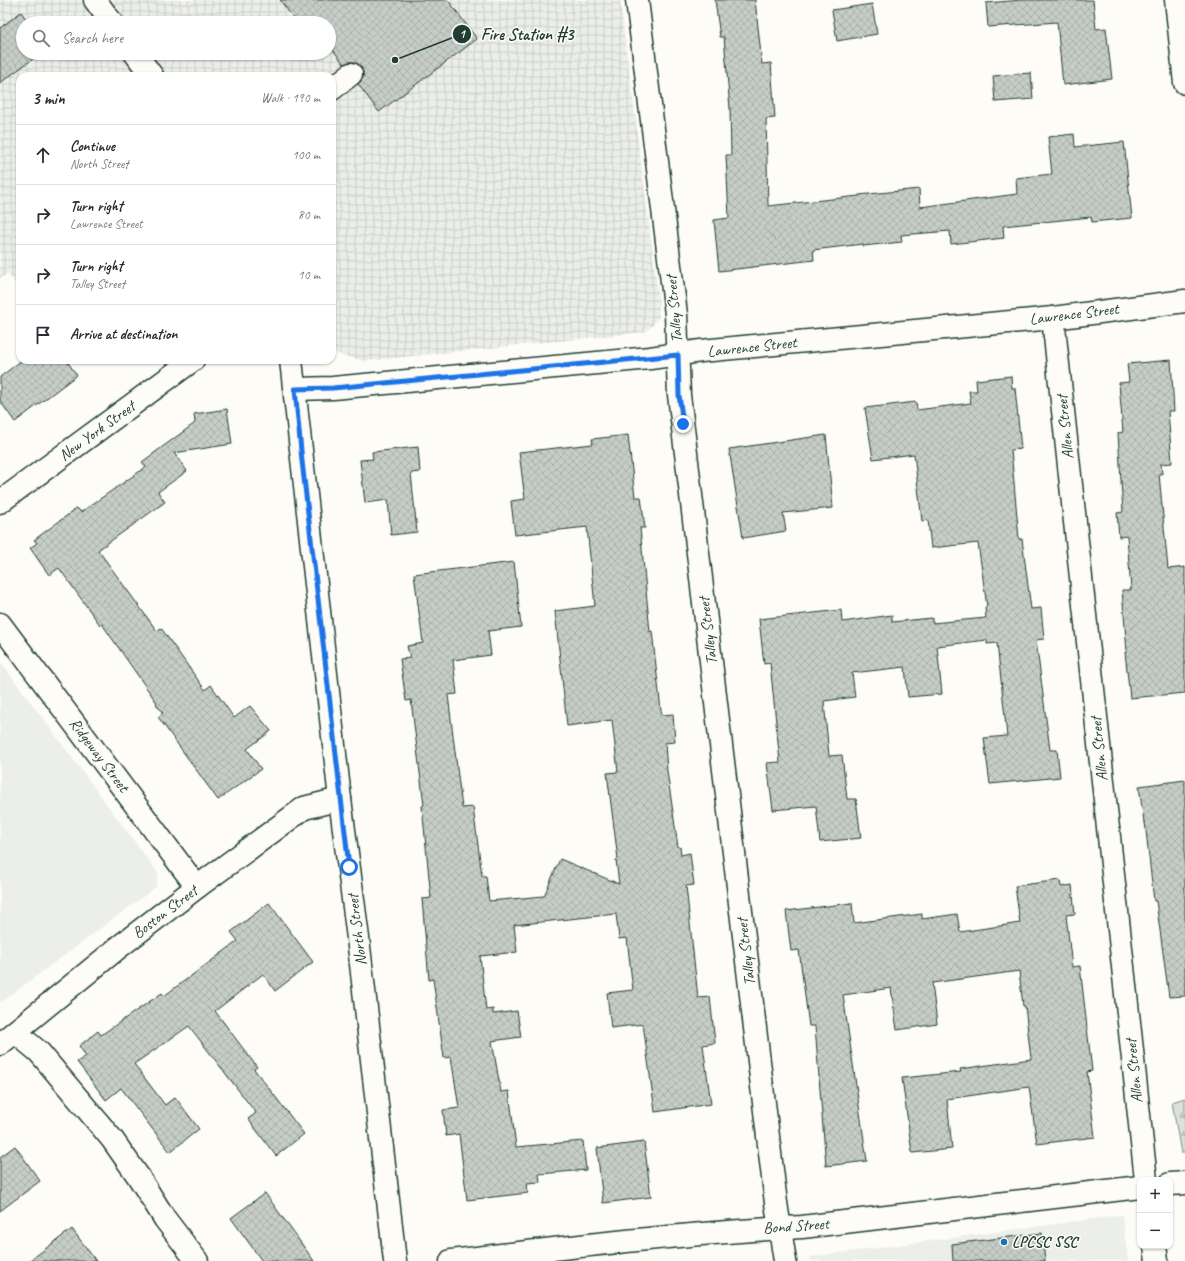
<!DOCTYPE html>
<html lang="en">
<head>
<meta charset="utf-8">
<style>
	:root { --surface:#fff; --page:#f7f7f7; --text:#2b2b33; --muted:#7c7c81; --line:#e1e1e2 }
	body { margin:0; font-family:Caveat,sans-serif; background:var(--page); color:var(--text) }
	.controls { position:absolute; right:12px; bottom:12px; display:grid; overflow:hidden; border-radius:8px; box-shadow:0 1px 3px #0004 }
	.controls button { width:36px; height:36px; display:grid; place-items:center; padding:0; border:0; border-bottom:1px solid var(--line); background:var(--surface); color:var(--text); font:20px sans-serif }
	.stop { position:absolute; width:12px; height:12px; margin:-9px; border:3px solid #1a73e8; border-radius:50%; background:#fff }
	.stop.end { background:#1a73e8; border-color:#fff; box-shadow:0 1px 4px #0008 }
	.list { margin:0; padding:0; list-style:none }
	h2 { display:flex; justify-content:space-between; align-items:center; height:52px; margin:0; padding:0 16px; font-size:17px }
	h2 small { font-size:13px; font-weight:400; color:var(--muted) }
	.list li { display:grid; grid-template-columns:26px 1fr auto; gap:12px; align-items:center; box-sizing:border-box; height:60px; padding:0 16px; border-top:1px solid var(--line) }
	.list b { display:block; font-size:15px; white-space:nowrap }
	.list p { margin:0; font-size:13px; white-space:nowrap; color:var(--muted) }
	.list em { font-size:13px; font-style:normal; color:var(--muted) }
	.icon { flex:none; width:22px; height:22px; fill:none; stroke:currentColor; stroke-width:2; stroke-linecap:round; stroke-linejoin:round }
	.map { position:relative; flex:none; width:1185px; height:1261px; overflow:hidden }
	.search { position:absolute; background:var(--surface); box-shadow:0 1px 3px #0004; left:16px; top:16px; width:320px; height:44px; display:flex; align-items:center; gap:10px; box-sizing:border-box; padding:0 14px; border-radius:22px; color:var(--muted); font-size:15px }
	.panel { position:absolute; background:var(--surface); box-shadow:0 1px 3px #0004; left:16px; top:72px; width:320px; height:292px; border-radius:12px }
	.map>svg:first-child { display:block }
	.built { fill:#eceee9 }
	.industrial { fill:url(#industrial-grid); fill-rule:evenodd }
	.forest { fill:url(#forest-firs); stroke:#7e8e88 }
	.building { fill:url(#building-cross-hatch); stroke:#1f3d34 }
	.lines { fill:none; stroke-linecap:round; stroke-linejoin:round }
	.minor-casing { stroke:#1f3d34; stroke-width:25 }
	.minor { stroke:#fdfcf7; stroke-width:22 }
	.route { stroke:#1a73e8; stroke-width:5 }
	.poi-dot { fill:#1f6fb2; stroke:#fdfcf7; stroke-width:1.5 }
	.labels { text-anchor:middle; dominant-baseline:central; stroke-width:3; stroke-linejoin:round; paint-order:stroke }
	.street-label { font-size:16px; fill:#1f3d34; stroke:#fdfcf7 }
	.poi-label { font-size:16px; font-weight:bold; fill:#1f3d34; stroke:#fdfcf7; text-anchor:start }
	.leader { fill:none; stroke:#1f3d34; stroke-width:1.5 }
	.callout-dot { fill:#1f3d34; stroke:#fdfcf7; stroke-width:1.5 }
	.mark-label { font-size:12px; text-anchor:middle; font-weight:bold; fill:#fff }
	.callout-label { font-size:17px; text-anchor:middle; font-weight:bold; fill:#1f3d34; stroke:#fdfcf7; stroke-width:3; stroke-linejoin:round; paint-order:stroke }
</style>
</head>
<body>
<div class="map">
<svg width="1185" height="1261" viewBox="0 0 1185 1261">
	<defs>
		<pattern id="industrial-grid" width="8" height="8" patternUnits="userSpaceOnUse"><rect width="8" height="8" fill="#eceee9"/><path d="M0 4h8M4 0v8" fill="none" stroke="#cacdc8"/></pattern>
		<pattern id="forest-firs" width="22" height="20" patternUnits="userSpaceOnUse"><rect width="22" height="20" fill="#dde0db"/><path d="M5 1l3.5 6h-7zM16 11l3.5 6h-7z" fill="#bdc1bd"/></pattern>
		<pattern id="building-cross-hatch" width="8" height="8" patternUnits="userSpaceOnUse"><rect width="8" height="8" fill="#c6cdc7"/><path d="M0 0l8 8M0 8l8-8" fill="none" stroke="#aab1ac"/></pattern>
	</defs>
	<rect width="100%" height="100%" fill="#fdfcf7"/>
	<filter id="ink" filterUnits="userSpaceOnUse"><feTurbulence type="fractalNoise" baseFrequency=".025" numOctaves="2"/><feDisplacementMap in="SourceGraphic" scale="8" xChannelSelector="R" yChannelSelector="G"/><feConvolveMatrix kernelMatrix="1 2 1 2 8 2 1 2 1" color-interpolation-filters="sRGB"/></filter>
	<g filter="url(#ink)">
		<!-- built -->
		<g class="built">
			<polygon points="0,661 158,873 156,887 0,1003"/>
			<polygon points="1122,1215 1128,1261 811,1261 810,1257"/>
		</g>
		<!-- industrial -->
		<path class="industrial" d="M0,0h620l39,302v15l-6,8 -8,7 -280,29 -28,-7 -5,-4v-274h-312v213l-12,-16 -8,6zM23,23h306v30h-306z"/>
		<!-- forest -->
		<polygon class="forest" points="1185,1098 1185,1153 1181,1153 1172,1102"/>
		<!-- building -->
		<g class="building">
			<polygon points="280,0 448,0 477,39 379,112 358,84 363,78 363,72 361,67 355,62 349,62 344,64 330,46 329,47 329,23 297,23"/>
			<polygon points="715,0 755,0 762,64 771,63 775,118 766,119 768,206 859,196 859,195 919,189 920,207 1017,194 1016,178 1052,174 1048,137 1074,134 1075,147 1124,142 1132,218 1092,222 1091,217 1003,226 1004,238 951,244 950,231 901,235 902,242 863,246 863,244 813,250 814,260 719,271 714,220 729,218 726,155 731,155 730,109 724,37 720,37"/>
			<polygon points="1022,0 1093,0 1096,29 1106,28 1112,79 1063,85 1057,22 988,27 986,3"/>
			<polygon points="872,4 877,34 837,41 832,10"/>
			<polygon points="21,12 29,23 23,23 23,53 41,53 0,83 0,28"/>
			<polygon points="1031,73 1033,99 995,102 993,76"/>
			<polygon points="22,360 66,360 77,375 15,422 0,401 0,377"/>
			<polygon points="1171,360 1174,411 1168,411 1172,463 1161,464 1162,474 1159,474 1168,569 1185,567 1185,693 1130,698 1125,652 1127,652 1122,590 1131,590 1127,536 1119,537 1117,513 1123,512 1118,433 1123,432 1119,383 1129,382 1127,364"/>
			<polygon points="1011,376 1012,388 1015,388 1021,449 1011,450 1019,539 1022,539 1031,609 1041,608 1044,639 1036,640 1050,750 1057,750 1060,777 990,784 984,738 1007,736 997,643 987,644 987,640 937,646 942,694 908,697 905,667 852,673 855,697 824,701 829,756 842,755 847,799 856,799 861,838 820,842 816,806 773,810 767,763 780,762 770,663 764,664 759,619 841,610 842,622 892,615 892,622 932,618 932,623 986,618 985,607 987,607 978,543 931,548 928,520 922,521 914,454 873,459 865,408 916,402 917,410 971,403 969,391 977,391 976,380"/>
			<polygon points="227,409 232,444 174,453 187,471 158,492 165,502 98,550 157,631 161,628 205,690 211,685 234,718 250,706 271,731 247,749 261,769 218,800 158,717 163,713 156,704 157,703 102,624 100,625 59,568 49,575 30,548 37,543 34,540 77,508 81,512 146,467 142,462 195,423 194,414"/>
			<polygon points="628,435 635,497 641,497 645,528 640,528 650,632 652,631 661,710 662,715 673,714 675,742 665,743 667,771 678,847 680,847 681,855 690,853 694,885 686,886 698,998 710,997 715,1043 703,1045 711,1104 655,1112 643,1024 611,1028 607,993 633,990 627,938 619,939 616,914 514,925 517,952 480,956 486,1010 493,1009 493,1014 517,1011 521,1037 492,1041 501,1092 509,1091 516,1147 583,1141 586,1170 539,1174 540,1182 527,1183 528,1193 467,1200 459,1134 446,1136 443,1110 459,1108 451,1057 444,1058 433,979 429,980 422,899 431,898 422,806 424,805 411,700 406,701 400,659 410,658 407,646 423,643 414,574 514,562 521,627 488,631 491,655 453,660 457,694 448,695 462,808 473,807 482,876 486,876 489,901 544,896 560,859 619,884 616,860 618,859 607,773 618,772 612,720 567,726 555,611 595,606 587,527 515,535 511,501 525,499 519,452 593,444 592,439"/>
			<polygon points="826,435 833,508 783,513 786,531 743,538 729,449"/>
			<polygon points="418,447 420,472 411,473 417,532 391,535 388,500 365,503 360,460 373,459 372,452"/>
			<polygon points="1185,780 1185,996 1169,997 1156,901 1154,901 1145,822 1144,822 1139,786"/>
			<polygon points="1060,880 1061,887 1072,885 1075,914 1066,915 1072,967 1080,966 1092,1071 1087,1072 1095,1137 1037,1144 1029,1087 947,1099 952,1149 912,1153 902,1078 961,1072 960,1069 1031,1059 1025,1006 1023,1006 1019,971 932,983 937,1024 897,1030 891,988 843,995 867,1161 826,1166 815,1026 809,1026 799,950 791,951 786,911 852,903 854,923 922,914 922,919 957,914 960,932 1020,923 1015,886"/>
			<polygon points="269,903 313,962 275,991 263,974 215,1011 257,1067 254,1069 304,1134 276,1156 248,1119 256,1113 189,1026 134,1064 165,1105 175,1097 199,1129 170,1152 121,1088 106,1100 77,1062 86,1056 79,1046 98,1031 101,1035 162,993 164,996 238,941 231,932"/>
			<polygon points="644,1142 651,1197 603,1203 597,1148"/>
			<polygon points="15,1146 40,1181 0,1211 0,1157"/>
			<polygon points="265,1193 314,1261 262,1261 231,1218"/>
			<polygon points="72,1229 96,1261 29,1261"/>
			<polygon points="1042,1233 1045,1261 953,1261 952,1244"/>
		</g>
		<g class="lines">
			<!-- minor casing -->
			<g class="minor-casing">
				<g id="minor">
					<polyline points="95,0 112,23"/>
					<polyline points="637,0 676,314 679,395 776,1203 785,1261"/>
					<polyline points="1176,0 1185,83"/>
					<polyline points="135,53 152,76"/>
					<polyline points="332,89 351,74"/>
					<polyline points="1053,318 1146,1180"/>
					<polyline points="291,360 340,799 358,938 395,1261"/>
					<polyline points="295,389 333,388 650,358 701,351 1053,318 1185,301"/>
					<polyline points="0,502 193,360"/>
					<polyline points="0,624 197,887"/>
					<polyline points="15,1032 39,1052 112,1139 138,1176 165,1219 197,1261"/>
					<polyline points="0,1044 119,947 197,887 304,808 340,799"/>
					<polyline points="1170,1184 1185,1183"/>
					<polyline points="1155,1246 1157,1261"/>
					<path d="M451,1261c117,-14 234,-28 351,-34l338,-40"/>
				</g>
			</g>
			<!-- minor -->
			<use href="#minor" class="minor"/>
		</g>
	</g>
	<g class="lines" filter="url(#ink)">
		<!-- route -->
		<polyline class="route" points="349,867 302,461 295,389 333,388 678,355 679,395 683,424"/>
	</g>
	<!-- markers -->
	<circle class="poi-dot" cx="1004" cy="1242" r="4"/>
	<g class="labels">
		<!-- street labels -->
		<g class="street-label">
			<text transform="translate(674 309) rotate(-95)">Talley Street</text>
			<text transform="translate(1074 314) rotate(-7)">Lawrence Street</text>
			<text transform="translate(752 347) rotate(-6)">Lawrence Street</text>
			<text transform="translate(1065 427) rotate(-96)">Allen Street</text>
			<text transform="translate(97 431) rotate(-36)">New York Street</text>
			<text transform="translate(708 631) rotate(-97)">Talley Street</text>
			<text transform="translate(1099 749) rotate(-96)">Allen Street</text>
			<text transform="translate(99 755) rotate(53)">Ridgeway Street</text>
			<text transform="translate(165 912) rotate(-37)">Boston Street</text>
			<text transform="translate(357 930) rotate(-97)">North Street</text>
			<text transform="translate(746 952) rotate(-97)">Talley Street</text>
			<text transform="translate(1134 1071) rotate(-96)">Allen Street</text>
			<text transform="translate(796 1226) rotate(-4)">Bond Street</text>
		</g>
		<!-- poi labels -->
		<g class="poi-label">
			<text x="1012" y="1242">LPCSC SSC</text>
		</g>
	</g>
	<!-- callouts -->
	<path class="leader" d="M395 60L462 34"/>
	<g class="callout-dot">
		<circle cx="395" cy="60" r="4"/>
		<circle cx="462" cy="34" r="10"/>
	</g>
	<g class="mark-label">
		<text x="462" y="38">1</text>
	</g>
	<g class="callout-label">
		<text x="527" y="40">Fire Station #3</text>
	</g>
</svg>
<div class="controls">
<button>+</button>
<button>−</button>
</div>
<div class="stop" style="left:349px;top:867px"></div>
<div class="stop end" style="left:683px;top:424px"></div>
<div class="search"><svg class="icon" aria-label="search" viewBox="0 0 24 24"><circle cx="10" cy="10" r="6"/><path d="M15 15l6 6"/></svg>Search here</div>
<section class="panel">
<h2>3 min<small>Walk · 190 m</small></h2>
<ul class="list">
<li><svg class="icon" aria-label="ahead" viewBox="0 0 24 24"><path d="M12 20V5M6 11l6-6 6 6"/></svg><div><b>Continue</b><p>North Street</p></div><em>100 m</em></li>
<li><svg class="icon" aria-label="right" viewBox="0 0 24 24"><path d="M7 20v-9h11M14 6l5 5-5 5"/></svg><div><b>Turn right</b><p>Lawrence Street</p></div><em>80 m</em></li>
<li><svg class="icon" aria-label="right" viewBox="0 0 24 24"><path d="M7 20v-9h11M14 6l5 5-5 5"/></svg><div><b>Turn right</b><p>Talley Street</p></div><em>10 m</em></li>
<li><svg class="icon" aria-label="arrive" viewBox="0 0 24 24"><path d="M6 21V4h12l-3 4 3 4H6"/></svg><div><b>Arrive at destination</b></div></li>
</ul>
</section>
</div>
</body>
</html>
